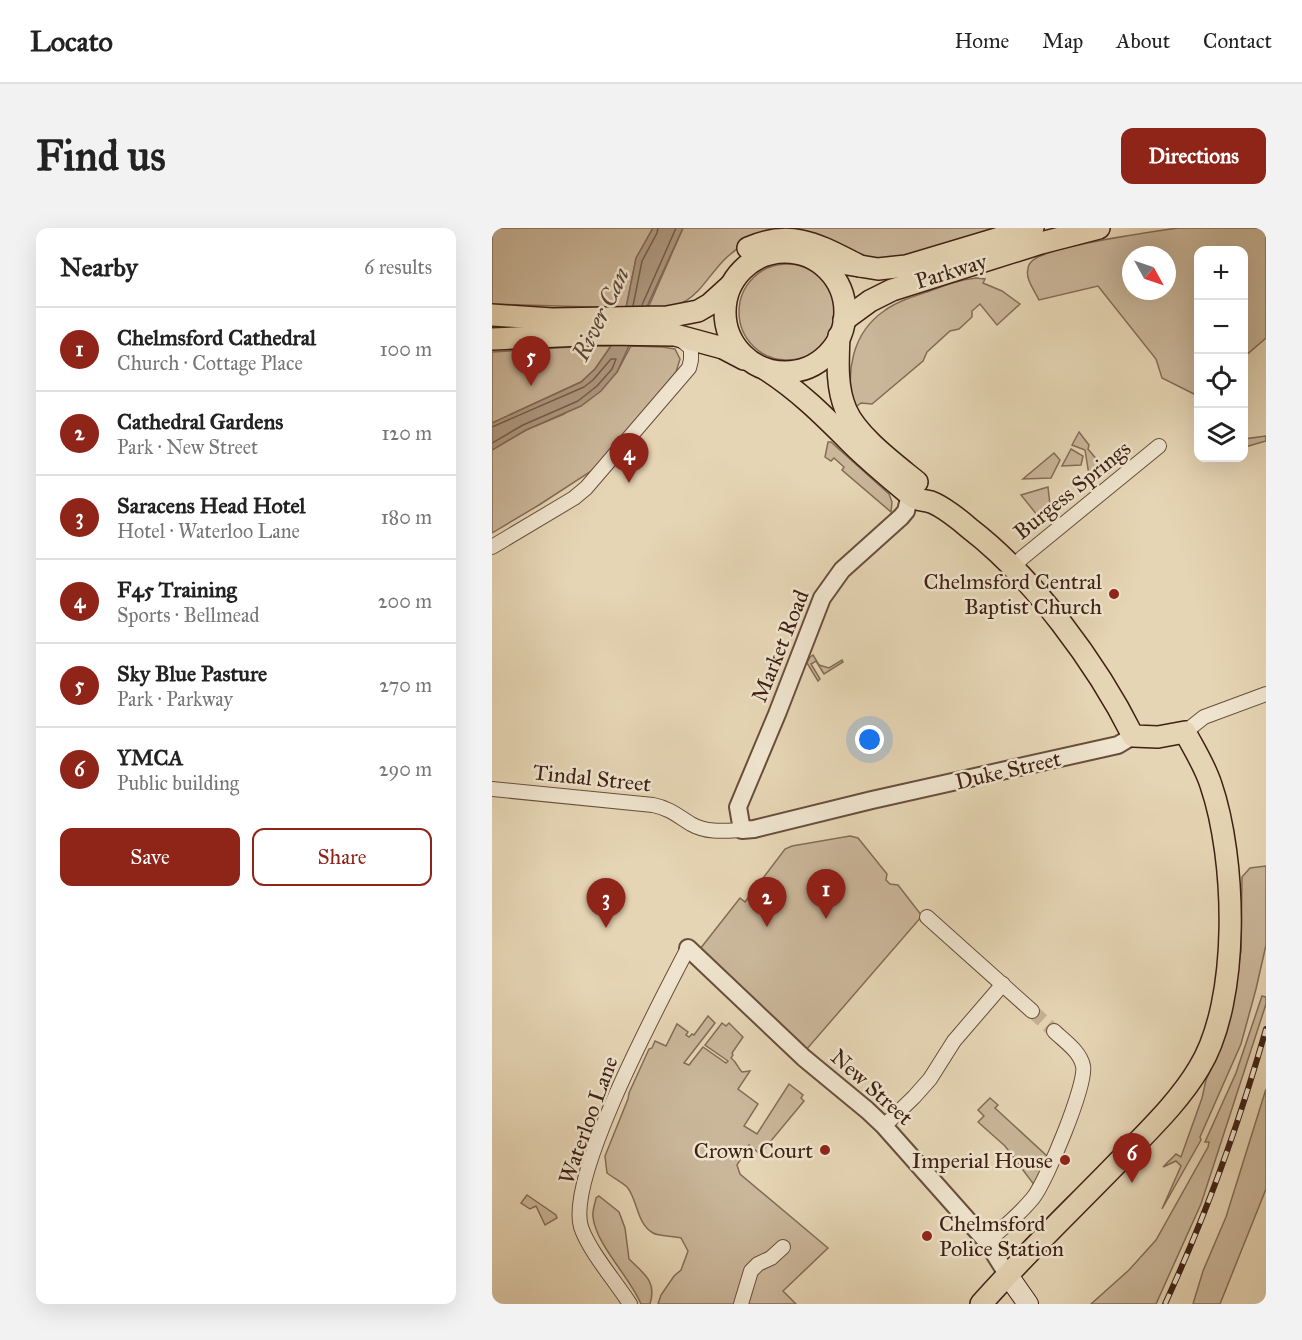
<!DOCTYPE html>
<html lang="en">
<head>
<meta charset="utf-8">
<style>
	:root { --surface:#fff; --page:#f2f2f2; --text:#222; --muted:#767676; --line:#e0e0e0; --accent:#8f2418 }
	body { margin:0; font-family:"IM FELL Great Primer",serif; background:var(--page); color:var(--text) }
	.controls { position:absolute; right:18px; top:18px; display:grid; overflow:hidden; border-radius:12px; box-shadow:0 6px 24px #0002 }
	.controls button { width:54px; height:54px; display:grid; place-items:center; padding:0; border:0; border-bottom:2px solid var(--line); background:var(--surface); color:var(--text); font:30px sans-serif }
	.compass { position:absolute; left:630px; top:18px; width:54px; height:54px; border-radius:50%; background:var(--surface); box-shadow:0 6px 24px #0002; rotate:130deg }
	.you { position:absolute; left:378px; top:512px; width:21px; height:21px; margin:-15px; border:4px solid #fff; border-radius:50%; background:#1a73e8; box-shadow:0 0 0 9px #1a73e833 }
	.badge { display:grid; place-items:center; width:39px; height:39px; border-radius:50%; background:var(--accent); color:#fff; font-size:20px; font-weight:700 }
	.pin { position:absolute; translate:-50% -50px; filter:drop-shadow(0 2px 3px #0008) }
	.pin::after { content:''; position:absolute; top:32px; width:21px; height:18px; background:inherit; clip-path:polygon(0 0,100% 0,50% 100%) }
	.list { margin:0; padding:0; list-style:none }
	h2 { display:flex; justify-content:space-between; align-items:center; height:78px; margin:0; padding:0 24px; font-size:26px }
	h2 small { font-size:20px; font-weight:400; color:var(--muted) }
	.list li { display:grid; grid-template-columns:39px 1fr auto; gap:18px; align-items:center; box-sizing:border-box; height:84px; padding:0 24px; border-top:2px solid var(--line) }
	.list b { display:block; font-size:22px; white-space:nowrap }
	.list p { margin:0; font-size:20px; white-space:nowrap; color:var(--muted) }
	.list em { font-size:20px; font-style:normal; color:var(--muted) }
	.actions { display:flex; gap:12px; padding:18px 24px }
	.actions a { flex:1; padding:14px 0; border:2px solid var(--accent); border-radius:12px; text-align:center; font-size:21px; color:var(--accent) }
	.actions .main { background:var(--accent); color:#fff }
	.icon { flex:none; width:33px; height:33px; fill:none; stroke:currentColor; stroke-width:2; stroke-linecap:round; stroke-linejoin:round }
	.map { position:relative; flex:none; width:774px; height:1076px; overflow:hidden; border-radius:12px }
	header { display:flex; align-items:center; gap:36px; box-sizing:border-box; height:84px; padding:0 30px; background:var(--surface); border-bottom:2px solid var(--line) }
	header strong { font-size:28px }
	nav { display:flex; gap:33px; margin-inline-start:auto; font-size:21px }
	.intro { display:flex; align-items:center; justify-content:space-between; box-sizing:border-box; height:144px; padding:0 36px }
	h1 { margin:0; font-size:42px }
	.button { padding:15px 27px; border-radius:12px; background:var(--accent); color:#fff; font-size:21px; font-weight:700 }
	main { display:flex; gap:36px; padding:0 36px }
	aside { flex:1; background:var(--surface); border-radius:12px; box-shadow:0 6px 24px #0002 }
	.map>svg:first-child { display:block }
	.green { fill:#cab699; stroke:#846c56; stroke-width:1.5; fill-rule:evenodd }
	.water { fill:#ad987e; stroke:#816854; stroke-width:1.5 }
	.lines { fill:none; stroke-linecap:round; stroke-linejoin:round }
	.shore { stroke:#765c49; stroke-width:1.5 }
	.minor-tunnel { stroke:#c5b194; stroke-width:14; stroke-dasharray:14 7; stroke-linecap:butt }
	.minor-casing { stroke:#694e3c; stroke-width:16 }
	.tertiary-casing { stroke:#694e3c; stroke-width:20 }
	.secondary-casing { stroke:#3f2114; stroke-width:22 }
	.primary-casing { stroke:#3f2114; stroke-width:24 }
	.minor { stroke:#efe4ce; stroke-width:14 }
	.tertiary { stroke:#efe4ce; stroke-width:16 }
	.secondary { stroke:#efe4ce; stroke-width:20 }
	.primary { stroke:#e6d5b4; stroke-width:21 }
	.rail-casing { stroke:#3f2114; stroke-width:6 }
	.rail { stroke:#efe4ce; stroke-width:4; stroke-dasharray:11; stroke-linecap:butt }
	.poi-dot { fill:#8f2418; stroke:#efe4ce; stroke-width:2 }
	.labels { text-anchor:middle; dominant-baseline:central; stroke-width:5; stroke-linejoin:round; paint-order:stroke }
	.street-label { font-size:22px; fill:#3f2114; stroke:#efe4ce }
	.poi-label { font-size:22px; fill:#3f2114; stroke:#efe4ce; text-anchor:end }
	.water-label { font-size:24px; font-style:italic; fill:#604534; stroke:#efe4ce }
</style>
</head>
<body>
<header>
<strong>Locato</strong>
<nav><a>Home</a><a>Map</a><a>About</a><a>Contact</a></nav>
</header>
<div class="intro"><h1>Find us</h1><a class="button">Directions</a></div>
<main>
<aside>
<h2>Nearby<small>6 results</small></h2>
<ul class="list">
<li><span class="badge">1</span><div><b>Chelmsford Cathedral</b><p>Church · Cottage Place</p></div><em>100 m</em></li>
<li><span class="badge">2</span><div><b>Cathedral Gardens</b><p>Park · New Street</p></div><em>120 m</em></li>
<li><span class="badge">3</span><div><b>Saracens Head Hotel</b><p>Hotel · Waterloo Lane</p></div><em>180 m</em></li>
<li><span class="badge">4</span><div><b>F45 Training</b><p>Sports · Bellmead</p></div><em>200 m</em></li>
<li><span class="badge">5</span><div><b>Sky Blue Pasture</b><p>Park · Parkway</p></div><em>270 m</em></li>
<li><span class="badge">6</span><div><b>YMCA</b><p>Public building</p></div><em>290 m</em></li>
</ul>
<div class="actions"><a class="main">Save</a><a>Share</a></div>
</aside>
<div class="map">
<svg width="774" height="1076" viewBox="0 0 774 1076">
	<rect width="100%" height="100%" fill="#e6d5b4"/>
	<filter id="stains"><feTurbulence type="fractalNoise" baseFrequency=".00333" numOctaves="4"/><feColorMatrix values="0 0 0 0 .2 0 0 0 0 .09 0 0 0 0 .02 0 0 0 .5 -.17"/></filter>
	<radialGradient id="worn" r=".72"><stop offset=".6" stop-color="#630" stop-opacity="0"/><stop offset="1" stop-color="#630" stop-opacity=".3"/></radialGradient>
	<!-- green -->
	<g class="green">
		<polygon points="0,0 161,0 144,31 134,80 0,76"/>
		<path d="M191,0h321l-108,35 -149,-21c-8,5 -16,11 -23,18 -28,30 -28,48 -76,48z"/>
		<path d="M686,0h88v110l-22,19v-107h-46v146l-36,-18 -6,-19 -58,-73 -59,14c-4,-9 -14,-21 -11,-31 0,-2 2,-6 4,-8 15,-15 120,-29 146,-33zM639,27h36v36h-36z"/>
		<circle cx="295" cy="84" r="48"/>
		<path d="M484,50l9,1 -2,4 19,8 18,13 -23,21 -17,-21 -8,7v6l-13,12 -9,2 -23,21 -4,9 -51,43 -11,-1 -7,5c-9,-35 -2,-75 30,-97 12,-9 28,-14 43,-19 16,-6 31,-12 49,-14z"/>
		<polygon points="96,118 119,118 103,141 89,154 0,195 0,124"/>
		<polygon points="139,118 170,119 183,121 188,131 184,144 104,240 47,277 0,305 0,222 34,202 72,186 125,144"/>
		<polygon points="587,204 597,217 596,221 616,245 597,247 593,222 580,217"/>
		<polygon points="774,208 774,213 753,219 752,211"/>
		<polygon points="336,214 339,214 397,266 400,274 399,284 350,242 352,239 342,230 339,233 333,229"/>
		<polygon points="579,221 591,228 589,237 570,238"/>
		<polygon points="562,225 568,232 559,250 531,251"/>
		<polygon points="556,259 559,286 558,289 550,293 529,267"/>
		<polygon points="321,427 327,437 337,440 350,432 351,434 332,446 324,433 319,436 328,451 326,453 315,435 318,429"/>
		<polygon points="358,608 366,610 395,646 394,652 398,656 406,657 430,688 314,822 208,721 248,670 253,674 293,621 300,618"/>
		<polygon points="774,638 774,717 764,761 749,816 708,909 709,912 670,981 689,938 684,933 671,939 684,926 689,929 710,870 714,852 728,821 739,783 749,723 750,649 758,640"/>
		<polygon points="770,768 774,769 774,776 709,976 664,1076 599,1076 637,1042 664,1012 716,919 717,914 713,914 744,845"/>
		<path d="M216,788l7,7 -31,40 5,2 14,-18 23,16 2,-2 -23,-16 17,-22 4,3 3,-3 14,14 -11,16 1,2 -2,3c6,4 6,9 11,14l8,-1 -12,18 20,15 -14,22 13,8 32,-50 14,11 -2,3 3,3 -44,53 -11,-9 -12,20 3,9 88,74 -45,43 13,13h-138l3,-9 13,-19 7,-6 7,-19 -7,-13c-8,-2 -23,-2 -28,-5 -17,-10 -15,-33 -26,-46 -4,-4 -15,-10 -20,-14l-2,-17 23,-57 1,-6 20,-44 3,-1 3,-7 11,5 11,-22 11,8 -2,3 3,2 3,-3 2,1z"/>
		<polygon points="774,861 774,961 728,1076 701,1076 711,1043 734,989"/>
		<polygon points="498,870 506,877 503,880 555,928 543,958 513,918 486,894 492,888 486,882"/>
		<polygon points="35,967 64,987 65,990 53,997 44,978 38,981 29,975"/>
		<path d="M107,968l20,16 6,16 4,31c15,15 28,22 21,45h-9c-11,-27 -45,-59 -48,-87 -1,-6 2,-13 3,-19z"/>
	</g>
	<!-- water -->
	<polygon class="water" points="161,0 191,0 125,144 109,163 89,178 34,202 0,222 0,195 89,154 103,141 119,118 134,80 144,30"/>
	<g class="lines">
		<!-- shore -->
		<g class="shore">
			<polyline points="150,77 184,0"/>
			<polyline points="141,78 150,33 165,5 166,0"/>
			<polyline points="0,199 92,159 101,152 119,131 124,131 120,141 105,158 86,173 31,197 0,215"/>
		</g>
		<!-- minor-tunnel -->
		<polyline class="minor-tunnel" points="540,783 562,803"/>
		<!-- minor casing -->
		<g class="minor-casing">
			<g id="minor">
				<polyline points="0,319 82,270 94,260 197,140 199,132 199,120 188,111"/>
				<polyline points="522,339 530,330 667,218"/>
				<polyline points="693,504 712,489 774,466"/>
				<path d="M0,561l161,16c16,3 25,11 38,19 16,9 33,7 51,6"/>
				<polyline points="435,689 540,783"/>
				<polyline points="392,898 422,869 438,851 462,813 511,756"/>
				<path d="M495,1014c16,-14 33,-28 46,-44 13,-16 54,-114 50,-132 -3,-15 -19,-25 -29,-35"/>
				<path d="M138,1076c-14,-22 -41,-53 -49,-77 -15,-51 81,-228 107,-279"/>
				<polyline points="249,1076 259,1043 266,1036 279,1030 291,1019"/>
			</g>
		</g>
		<!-- tertiary casing -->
		<g class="tertiary-casing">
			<g id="tertiary">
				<polyline points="418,267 414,283 409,289 350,342 330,370 285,486 246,579 250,602 262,601 380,572 626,517 641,508"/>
				<polyline points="196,720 312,830 375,882 392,898 495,1014 515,1046"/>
			</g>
		</g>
		<!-- secondary casing -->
		<g class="secondary-casing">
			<polyline id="secondary" points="515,1046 536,1076"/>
		</g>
		<!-- primary casing -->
		<g class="primary-casing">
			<g id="primary">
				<path d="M256,20c45,-20 72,-2 112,18"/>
				<circle cx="293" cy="84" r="60"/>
				<polyline points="355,36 386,41 414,38 541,0"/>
				<polyline points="0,87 60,91 175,89 206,83 218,76 239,57"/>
				<polyline points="352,92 378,73 400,62 549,15 607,0"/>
				<path d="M347,108c-1,25 -3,51 7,74 11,26 49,54 71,72"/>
				<polyline points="0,111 112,106 183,107 231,120 252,131"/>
				<path d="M273,141c33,21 58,46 85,73 19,19 40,36 60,53 10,7 12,4 21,7 11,4 29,18 38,26 64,49 128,136 164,208l25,1 27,-5c9,17 20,34 26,53 25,73 30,215 -12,283 -19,32 -47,59 -73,86 -48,50 -99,98 -145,150"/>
			</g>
		</g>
		<!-- minor -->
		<use href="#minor" class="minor"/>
		<!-- tertiary -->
		<use href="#tertiary" class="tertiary"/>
		<!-- secondary -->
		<use href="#secondary" class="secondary"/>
		<!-- primary -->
		<use href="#primary" class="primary"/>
		<!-- rail casing -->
		<g class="rail-casing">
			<path id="rail" d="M673,1076c41,-89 74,-180 101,-275"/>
		</g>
		<!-- rail -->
		<use href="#rail" class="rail"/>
	</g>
	<!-- markers -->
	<g class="poi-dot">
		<circle cx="622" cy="366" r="6"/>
		<circle cx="333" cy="922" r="6"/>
		<circle cx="573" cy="932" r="6"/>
		<circle cx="435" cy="1008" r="6"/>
	</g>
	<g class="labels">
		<!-- street labels -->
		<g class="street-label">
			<text transform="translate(459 43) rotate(-17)">Parkway</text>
			<text transform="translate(580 262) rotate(-39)">Burgess Springs</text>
			<text transform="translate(288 418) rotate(-68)">Market Road</text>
			<text transform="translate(516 542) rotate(-13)">Duke Street</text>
			<text transform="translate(100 550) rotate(6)">Tindal Street</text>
			<text transform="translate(380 859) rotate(42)">New Street</text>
			<text transform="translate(96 892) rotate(-70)">Waterloo Lane</text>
		</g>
		<!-- poi labels -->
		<g class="poi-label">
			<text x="610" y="353">Chelmsford Central<tspan x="610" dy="25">Baptist Church</tspan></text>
			<text x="321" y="922">Crown Court</text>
			<text x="561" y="932">Imperial House</text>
			<text x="447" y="995" text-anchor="start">Chelmsford<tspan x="447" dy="25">Police Station</tspan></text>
		</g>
		<!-- water labels -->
		<g class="water-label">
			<text transform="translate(109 86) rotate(-64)">River Can</text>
		</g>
	</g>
	<rect width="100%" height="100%" filter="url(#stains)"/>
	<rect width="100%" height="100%" fill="url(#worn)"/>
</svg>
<div class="controls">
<button>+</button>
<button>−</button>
<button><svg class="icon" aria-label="locate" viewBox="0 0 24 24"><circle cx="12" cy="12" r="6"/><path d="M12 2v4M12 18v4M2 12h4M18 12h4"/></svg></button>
<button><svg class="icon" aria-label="layers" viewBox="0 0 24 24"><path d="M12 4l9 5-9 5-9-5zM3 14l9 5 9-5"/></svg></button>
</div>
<svg class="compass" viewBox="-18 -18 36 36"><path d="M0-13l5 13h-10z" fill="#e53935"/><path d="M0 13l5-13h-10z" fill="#767676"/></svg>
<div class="you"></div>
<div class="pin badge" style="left:334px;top:691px">1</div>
<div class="pin badge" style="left:275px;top:699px">2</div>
<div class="pin badge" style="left:114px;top:700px">3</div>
<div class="pin badge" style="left:137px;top:255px">4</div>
<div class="pin badge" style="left:39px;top:158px">5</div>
<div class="pin badge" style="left:640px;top:955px">6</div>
</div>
</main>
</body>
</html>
